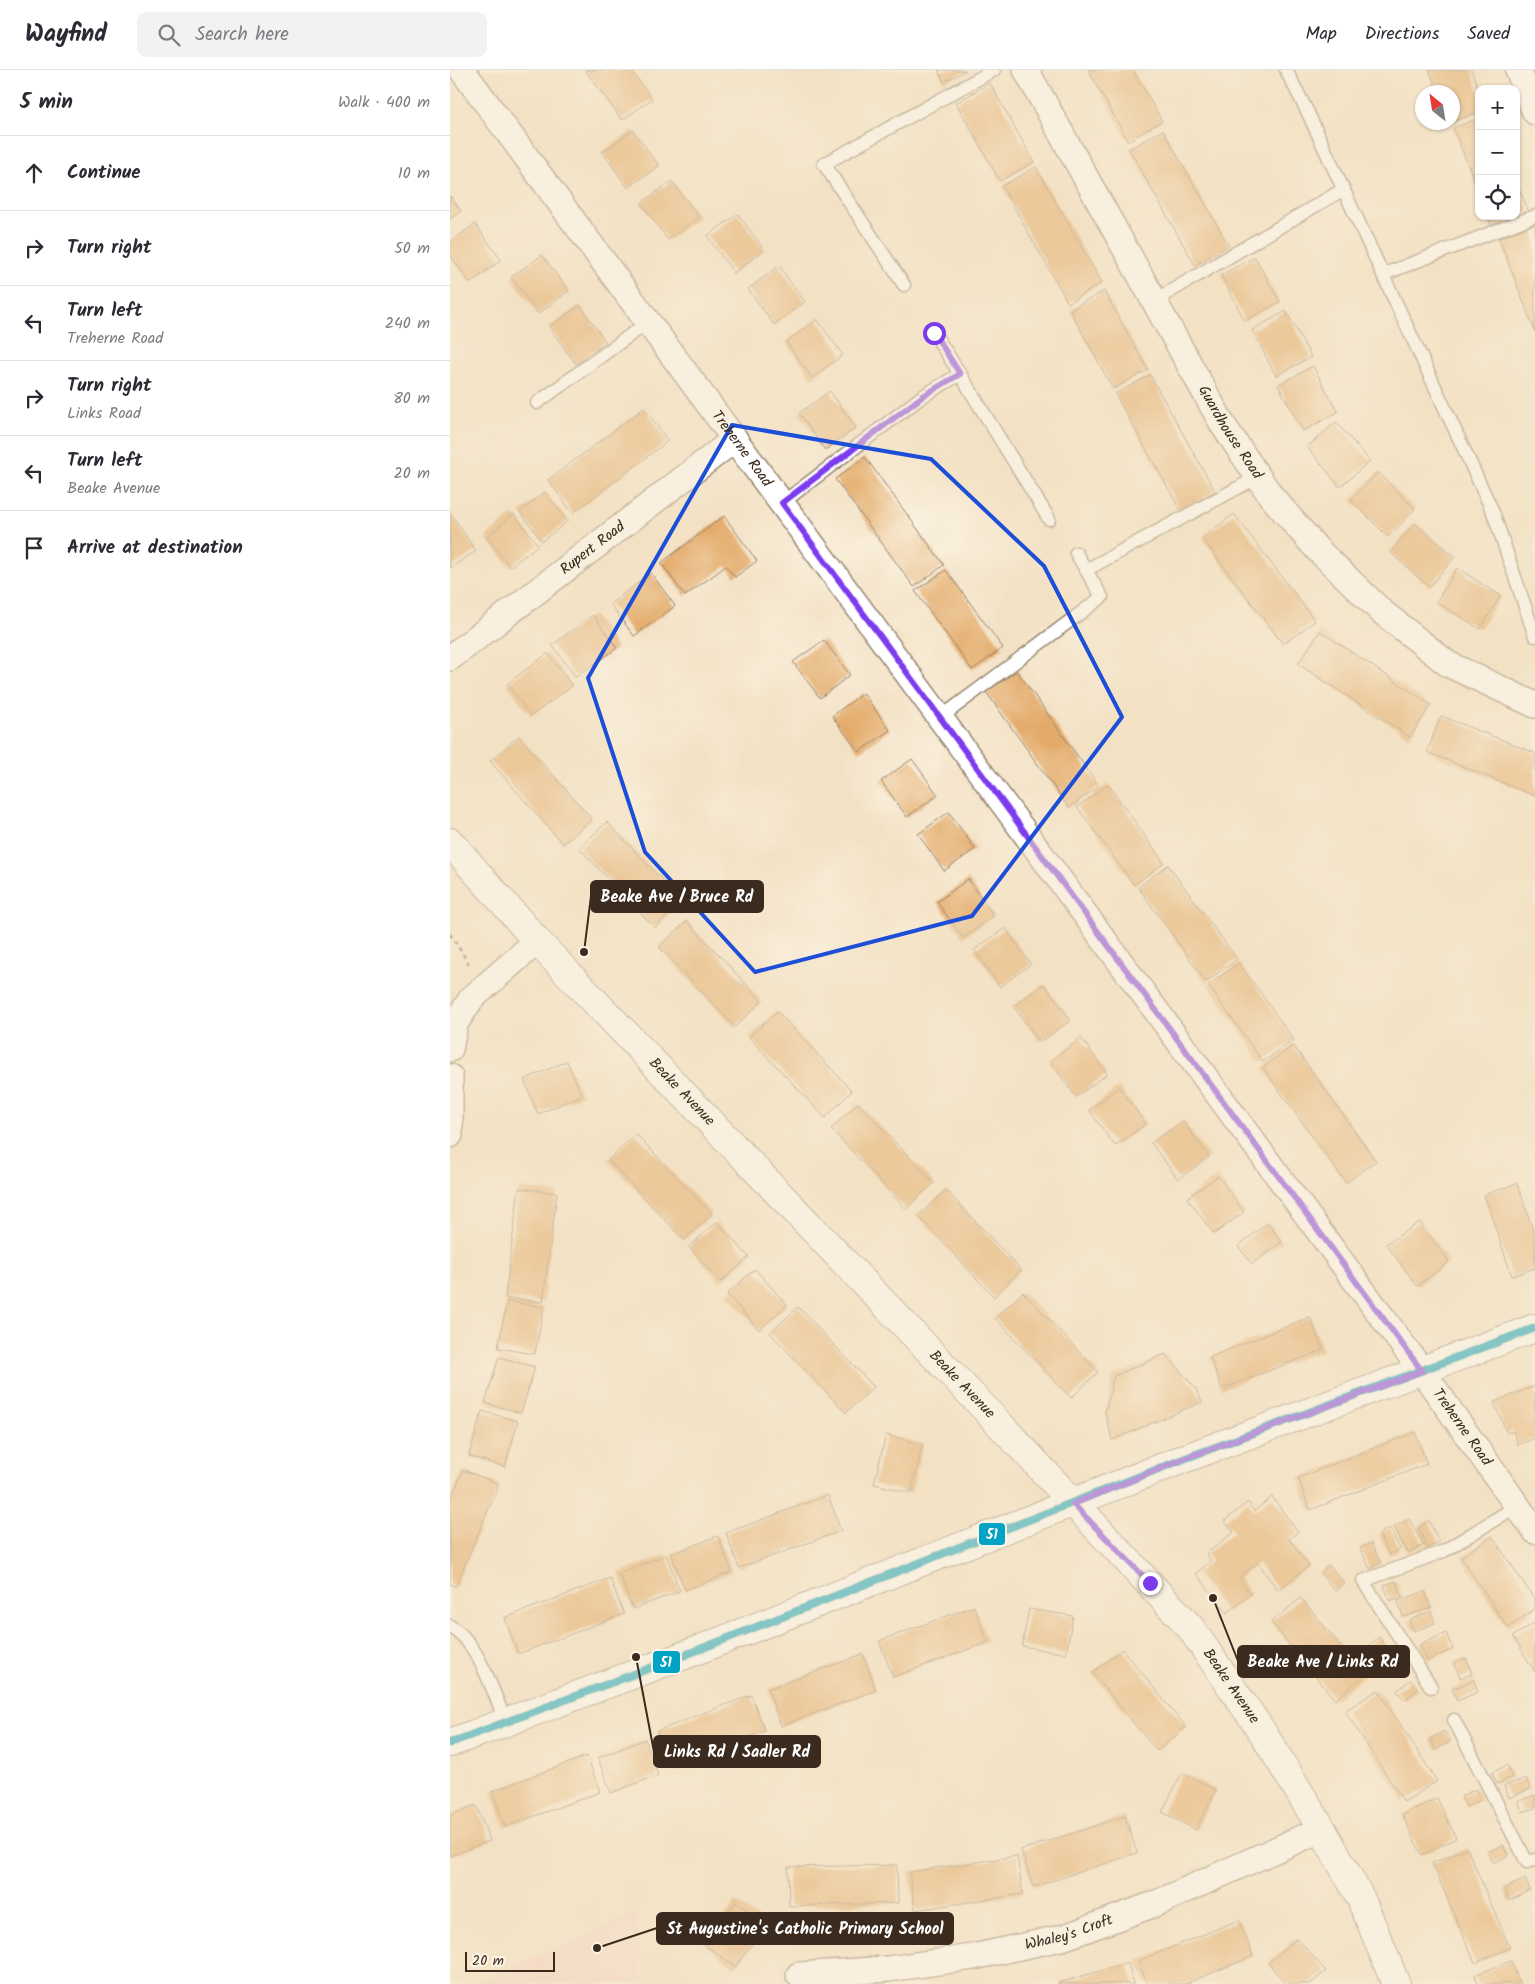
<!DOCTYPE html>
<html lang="en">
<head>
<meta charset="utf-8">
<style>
	:root { --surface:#fff; --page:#f2f2f3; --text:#2b2b33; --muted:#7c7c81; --line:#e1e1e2 }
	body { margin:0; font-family:Kalam,sans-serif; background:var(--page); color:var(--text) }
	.controls { position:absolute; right:15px; top:15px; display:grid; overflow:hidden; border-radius:10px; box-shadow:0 1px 4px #0004 }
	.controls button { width:45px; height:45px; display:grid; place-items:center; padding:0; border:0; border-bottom:1px solid var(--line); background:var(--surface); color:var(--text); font:25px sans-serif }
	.compass { position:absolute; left:965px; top:15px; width:45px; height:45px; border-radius:50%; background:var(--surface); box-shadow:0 1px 4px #0004; rotate:330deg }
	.scale { position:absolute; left:15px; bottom:12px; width:90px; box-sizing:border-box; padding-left:5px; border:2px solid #3b2a1e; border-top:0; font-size:14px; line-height:18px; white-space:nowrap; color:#3b2a1e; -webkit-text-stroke:4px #fcf5e5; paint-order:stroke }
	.stop { position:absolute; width:15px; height:15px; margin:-11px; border:4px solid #7c3aed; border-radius:50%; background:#fff }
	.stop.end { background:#7c3aed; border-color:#fff; box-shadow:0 1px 5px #0008 }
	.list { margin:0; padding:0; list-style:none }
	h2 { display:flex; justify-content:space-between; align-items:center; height:65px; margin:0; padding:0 20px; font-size:21px }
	h2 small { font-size:16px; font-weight:400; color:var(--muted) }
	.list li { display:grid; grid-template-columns:32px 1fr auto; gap:15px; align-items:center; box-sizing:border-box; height:75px; padding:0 20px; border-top:1px solid var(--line) }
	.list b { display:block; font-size:19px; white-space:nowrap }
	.list p { margin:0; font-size:16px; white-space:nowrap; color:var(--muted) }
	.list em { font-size:16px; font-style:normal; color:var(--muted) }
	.icon { flex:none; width:28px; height:28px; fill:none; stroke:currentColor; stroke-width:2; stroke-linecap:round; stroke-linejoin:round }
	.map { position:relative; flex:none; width:1085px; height:1914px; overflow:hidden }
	header { display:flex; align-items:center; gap:30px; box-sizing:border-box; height:70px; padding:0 25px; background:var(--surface); border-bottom:1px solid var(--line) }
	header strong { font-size:24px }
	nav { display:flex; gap:28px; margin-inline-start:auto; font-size:18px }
	.search { width:350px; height:45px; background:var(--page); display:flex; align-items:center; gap:12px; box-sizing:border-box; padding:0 18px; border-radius:10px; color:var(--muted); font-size:19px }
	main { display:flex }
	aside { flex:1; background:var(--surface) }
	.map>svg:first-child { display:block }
	.built { fill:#f6d2c3 }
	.building { fill:#e3aa69 }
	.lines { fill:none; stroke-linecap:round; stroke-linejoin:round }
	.lane-casing { stroke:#978671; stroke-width:15 }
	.street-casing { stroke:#978671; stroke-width:28 }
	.secondary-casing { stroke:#978671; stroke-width:30 }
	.path { stroke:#978671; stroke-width:3; stroke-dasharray:4 4; stroke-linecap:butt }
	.lane { stroke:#fff; stroke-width:12 }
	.street { stroke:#fff; stroke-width:25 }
	.secondary { stroke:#fff; stroke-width:28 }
	.bus-1-casing { stroke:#fcf5e5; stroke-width:11 }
	.bus-1 { stroke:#03a3c5; stroke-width:8 }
	.route { stroke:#7c3aed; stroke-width:6 }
	.marked { fill:none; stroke:#1d4ed8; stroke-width:4; stroke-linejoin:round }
	.labels { text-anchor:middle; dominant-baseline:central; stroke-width:4.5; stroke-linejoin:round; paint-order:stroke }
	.street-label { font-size:15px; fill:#3b2a1e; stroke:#fcf5e5 }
	.leader { fill:none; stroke:#3b2a1e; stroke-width:2 }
	.callout-dot { fill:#3b2a1e; stroke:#fcf5e5; stroke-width:2 }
	.callout { fill:#3b2a1e; stroke:#3b2a1e; stroke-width:2 }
	.callout-label { font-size:16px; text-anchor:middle; font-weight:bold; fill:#fff }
	.line-badge { stroke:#fcf5e5; stroke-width:2 }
	.badge-label { font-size:14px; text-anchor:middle; font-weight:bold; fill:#fff }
</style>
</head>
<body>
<header>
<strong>Wayfind</strong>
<div class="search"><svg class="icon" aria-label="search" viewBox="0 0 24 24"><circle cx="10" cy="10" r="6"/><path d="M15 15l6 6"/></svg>Search here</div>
<nav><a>Map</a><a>Directions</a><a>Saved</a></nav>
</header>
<main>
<aside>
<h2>5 min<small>Walk · 400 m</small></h2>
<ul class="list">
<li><svg class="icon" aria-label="ahead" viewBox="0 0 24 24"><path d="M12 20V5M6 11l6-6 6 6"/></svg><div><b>Continue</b></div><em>10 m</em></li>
<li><svg class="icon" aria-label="right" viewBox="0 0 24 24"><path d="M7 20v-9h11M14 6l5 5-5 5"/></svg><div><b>Turn right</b></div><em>50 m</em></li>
<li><svg class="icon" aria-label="left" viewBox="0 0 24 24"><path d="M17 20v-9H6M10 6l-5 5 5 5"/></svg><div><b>Turn left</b><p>Treherne Road</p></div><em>240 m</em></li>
<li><svg class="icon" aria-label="right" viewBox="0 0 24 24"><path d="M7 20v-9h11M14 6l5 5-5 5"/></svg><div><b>Turn right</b><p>Links Road</p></div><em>80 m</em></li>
<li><svg class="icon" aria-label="left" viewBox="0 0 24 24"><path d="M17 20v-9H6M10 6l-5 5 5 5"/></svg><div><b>Turn left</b><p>Beake Avenue</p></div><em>20 m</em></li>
<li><svg class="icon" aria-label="arrive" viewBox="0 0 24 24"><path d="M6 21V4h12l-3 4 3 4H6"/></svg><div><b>Arrive at destination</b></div></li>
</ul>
</aside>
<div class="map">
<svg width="1085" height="1914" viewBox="0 0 1085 1914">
	<rect width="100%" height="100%" fill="#fcf5e5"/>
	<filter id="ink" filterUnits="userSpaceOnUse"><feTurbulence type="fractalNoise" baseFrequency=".02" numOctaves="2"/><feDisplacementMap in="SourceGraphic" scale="10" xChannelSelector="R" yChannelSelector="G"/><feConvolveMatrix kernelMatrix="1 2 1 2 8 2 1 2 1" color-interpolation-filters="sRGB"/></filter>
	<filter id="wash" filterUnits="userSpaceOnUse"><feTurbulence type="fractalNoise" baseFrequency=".0096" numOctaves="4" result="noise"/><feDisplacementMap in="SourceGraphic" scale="20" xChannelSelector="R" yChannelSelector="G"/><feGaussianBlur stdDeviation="1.12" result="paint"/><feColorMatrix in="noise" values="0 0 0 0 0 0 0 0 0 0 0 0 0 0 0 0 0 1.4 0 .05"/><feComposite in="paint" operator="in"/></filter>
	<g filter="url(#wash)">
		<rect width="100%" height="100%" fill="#f3e1c4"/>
		<!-- built -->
		<polygon class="built" points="188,1842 190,1914 23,1914"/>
		<g id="blocks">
			<!-- building -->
			<g class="building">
				<polygon points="135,0 181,0 202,29 172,50"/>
				<polygon points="488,0 516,0 494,12"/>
				<polygon points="638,0 683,0 712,51 678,71"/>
				<polygon points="979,0 1021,0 1029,20 1029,42 1002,52 1002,22 988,22"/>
				<polygon points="540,13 584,92 550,111 506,33"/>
				<polygon points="1029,48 1029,122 1003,58"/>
				<polygon points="183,60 209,96 178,118 152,82"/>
				<polygon points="713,60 779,176 745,195 679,79"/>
				<polygon points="586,97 652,213 618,233 552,116"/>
				<polygon points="222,111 249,147 218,170 191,133"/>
				<polygon points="1066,111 1079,142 1042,157 1038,146 1066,146"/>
				<polygon points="0,126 11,141 0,149"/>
				<polygon points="288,144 314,180 284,203 257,166"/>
				<polygon points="25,154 51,190 20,213 0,185 0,172"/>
				<polygon points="1085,154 1085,262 1049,168"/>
				<polygon points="92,185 119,221 88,244 61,207"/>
				<polygon points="805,187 830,232 795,251 771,205"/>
				<polygon points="329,196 355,232 324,255 298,219"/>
				<polygon points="654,221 698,300 663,319 620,240"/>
				<polygon points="130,235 156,272 126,294 99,257"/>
				<polygon points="836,241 861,287 826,306 802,260"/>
				<polygon points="367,249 393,285 362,308 336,272"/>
				<polygon points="863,296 888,342 853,361 828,315"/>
				<polygon points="700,305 765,421 731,441 665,324"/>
				<polygon points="380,321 406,358 375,380 349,343"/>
				<polygon points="194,338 218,371 123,443 98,410"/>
				<polygon points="886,352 920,391 890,417 857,377"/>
				<polygon points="415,387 494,495 464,517 385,409"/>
				<polygon points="928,402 965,439 938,467 901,430"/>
				<polygon points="95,422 118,451 92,471 70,442"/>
				<polygon points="0,442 26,481 0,498"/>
				<polygon points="64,444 88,475 60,497 36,467"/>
				<polygon points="784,444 865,551 833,574 752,468"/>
				<polygon points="274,446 307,491 285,507 276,496 235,526 211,493"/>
				<polygon points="965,453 1005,487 979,517 940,482"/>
				<polygon points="1007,498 1051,526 1030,559 986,532"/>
				<polygon points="496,500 553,578 522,600 465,521"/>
				<polygon points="201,503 225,536 184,566 160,534"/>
				<polygon points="143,545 167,578 126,607 102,575"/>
				<polygon points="870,561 981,635 960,667 848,594"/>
				<polygon points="374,570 400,605 370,628 343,592"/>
				<polygon points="98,583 122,616 81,646 57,614"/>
				<polygon points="567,601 649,716 619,738 536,622"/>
				<polygon points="413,623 440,660 409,682 382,646"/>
				<polygon points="991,646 1085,683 1085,726 977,682"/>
				<polygon points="69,666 142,749 113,774 40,691"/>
				<polygon points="462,689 488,725 457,747 431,711"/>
				<polygon points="658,714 714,793 684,815 627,737"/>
				<polygon points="499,742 525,779 494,801 468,764"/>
				<polygon points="157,752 233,831 205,858 129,778"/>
				<polygon points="718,795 787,889 756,912 688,817"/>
				<polygon points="518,809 544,846 513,868 487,832"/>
				<polygon points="237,851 312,931 285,957 209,877"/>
				<polygon points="555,858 581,894 550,917 524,880"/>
				<polygon points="789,893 844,970 813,992 758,915"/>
				<polygon points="594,914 621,950 590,972 563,936"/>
				<polygon points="327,941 402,1021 375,1048 299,967"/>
				<polygon points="631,968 657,1004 626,1027 600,991"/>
				<polygon points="843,975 926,1091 896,1113 813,998"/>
				<polygon points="117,991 132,1025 88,1044 74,1010"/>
				<polygon points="669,1017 696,1054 665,1076 639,1040"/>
				<polygon points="408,1033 484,1113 456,1139 381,1059"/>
				<polygon points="733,1051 759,1087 728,1109 701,1073"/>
				<polygon points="186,1064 262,1144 234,1170 158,1090"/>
				<polygon points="768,1106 794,1142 764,1164 737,1128"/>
				<polygon points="1067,1113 1085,1166 1085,1198 1062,1206 1034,1125"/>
				<polygon points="69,1118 107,1123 93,1232 55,1228"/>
				<polygon points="496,1120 571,1200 544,1227 468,1146"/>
				<polygon points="267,1152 299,1187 271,1212 239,1177"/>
				<polygon points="970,1152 999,1192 967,1216 936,1174"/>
				<polygon points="818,1153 832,1172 802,1194 788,1176"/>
				<polygon points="305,1199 337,1235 309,1260 277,1224"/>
				<polygon points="573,1222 648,1302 621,1328 545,1248"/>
				<polygon points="57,1231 94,1237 85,1284 48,1278"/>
				<polygon points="348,1237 424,1317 396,1343 320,1263"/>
				<polygon points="860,1247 873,1280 772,1319 760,1287"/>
				<polygon points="715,1284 746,1319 752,1332 662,1370 655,1342 664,1306"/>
				<polygon points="49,1287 85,1297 71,1343 35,1333"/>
				<polygon points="1085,1316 1085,1368 1068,1375 1063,1361 1057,1363 1044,1332"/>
				<polygon points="32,1341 68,1351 55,1397 19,1386"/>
				<polygon points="965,1362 977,1394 860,1440 848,1408"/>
				<polygon points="436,1365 473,1374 461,1423 424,1414"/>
				<polygon points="13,1400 49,1414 6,1516 0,1514 0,1431"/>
				<polygon points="378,1425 391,1461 289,1498 276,1463"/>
				<polygon points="822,1427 848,1462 839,1469 859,1496 828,1520 808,1493 789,1508 801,1524 777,1543 746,1503 761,1491 756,1484 784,1462 774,1451 798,1432 804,1441"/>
				<polygon points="959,1449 974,1475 958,1483 944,1457"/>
				<polygon points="979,1451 989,1472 978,1478 968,1457"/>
				<polygon points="940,1458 950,1479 939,1485 929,1464"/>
				<polygon points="268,1466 282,1502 235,1520 221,1484"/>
				<polygon points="1042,1466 1085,1530 1085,1539 1058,1558 1011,1487"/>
				<polygon points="921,1473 931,1493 920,1499 910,1478"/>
				<polygon points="216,1485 230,1521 183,1539 169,1503"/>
				<polygon points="879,1495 894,1513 885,1521 870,1503"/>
				<polygon points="160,1508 174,1544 68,1584 55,1548"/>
				<polygon points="946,1511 952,1527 940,1531 934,1515"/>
				<polygon points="975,1521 981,1538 953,1547 948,1531"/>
				<polygon points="851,1528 915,1605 885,1630 821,1552"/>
				<polygon points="524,1536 538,1572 443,1607 429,1571"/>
				<polygon points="579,1539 623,1546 616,1584 572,1576"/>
				<polygon points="981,1541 985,1553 964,1561 959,1550"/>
				<polygon points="1085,1553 1085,1602 1063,1566"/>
				<polygon points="996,1563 1003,1579 977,1591 970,1574"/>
				<polygon points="929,1567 936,1577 923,1588 916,1578"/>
				<polygon points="672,1579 736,1657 707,1681 642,1603"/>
				<polygon points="413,1584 426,1620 331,1656 318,1619"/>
				<polygon points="1016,1588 1022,1604 1010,1608 1004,1592"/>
				<polygon points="960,1610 968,1619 955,1630 947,1621"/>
				<polygon points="1024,1610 1028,1622 1007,1631 1002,1619"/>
				<polygon points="928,1620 987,1711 954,1732 895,1641"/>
				<polygon points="301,1625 315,1661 220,1697 207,1661"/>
				<polygon points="994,1661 1001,1671 986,1680 980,1669"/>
				<polygon points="195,1669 208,1705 161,1723 148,1688"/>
				<polygon points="137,1686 150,1722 55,1757 42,1721"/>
				<polygon points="1057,1695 1062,1707 1047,1714 1042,1703"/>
				<polygon points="732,1703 766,1720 746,1760 712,1742"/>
				<polygon points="1076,1708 1080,1719 1059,1728 1054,1716"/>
				<polygon points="1026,1719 1031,1730 1016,1737 1011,1726"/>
				<polygon points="1085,1725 1085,1738 1072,1742 1068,1731"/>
				<polygon points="987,1728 1006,1768 972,1785 952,1745"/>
				<polygon points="26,1735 40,1771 0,1786 0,1745"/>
				<polygon points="675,1746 687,1783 583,1817 571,1780"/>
				<polygon points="1053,1775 1058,1786 1043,1793 1038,1782"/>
				<polygon points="1017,1778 1060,1878 1025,1893 982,1793"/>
				<polygon points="567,1786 573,1824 465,1840 459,1802"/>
				<polygon points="447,1795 448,1833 339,1836 338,1797"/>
				<polygon points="1075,1809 1080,1820 1059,1831 1054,1819"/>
				<polygon points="286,1832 317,1855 285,1897 254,1874"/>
				<polygon points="789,1850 803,1886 735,1914 697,1914 688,1891"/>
				<polygon points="847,1868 876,1901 860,1914 836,1914 818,1893"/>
				<polygon points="1061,1891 1070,1914 1028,1914 1025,1905"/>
				<polygon points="678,1893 684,1914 608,1914 608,1913"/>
			</g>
		</g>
	</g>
	<g filter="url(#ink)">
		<use href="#blocks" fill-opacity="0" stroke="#978671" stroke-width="1"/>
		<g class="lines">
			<!-- lane casing -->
			<g class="lane-casing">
				<g id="lane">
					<polyline points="836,0 858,43 1043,442 1085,566"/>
					<polyline points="934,204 1085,146"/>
					<polyline points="454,215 374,94 544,0"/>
					<polyline points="704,231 894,119"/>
					<polyline points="484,263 510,304"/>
					<polyline points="87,333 198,252"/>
					<polyline points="332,433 473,326 510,304 599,449"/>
					<polyline points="626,483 636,500 808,407"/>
					<polyline points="490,648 652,527 636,500"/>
					<path d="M0,1556c29,16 43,67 56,96"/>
					<polyline points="981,1617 913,1511 994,1481 1067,1436"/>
					<polyline points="1004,1650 1077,1792 1085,1790"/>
				</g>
			</g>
			<!-- street casing -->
			<g class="street-casing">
				<g id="street">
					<path id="s1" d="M12,0l960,1301 113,160"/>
					<path id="s2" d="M576,0l197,355 48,71 46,53 64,62 67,53 87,41"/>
					<polyline points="1068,0 1085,42"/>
					<path id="s3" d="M0,588l285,-219"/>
					<polyline points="0,979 5,954 21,929 87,871"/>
					<polyline points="0,1007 0,1065"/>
					<path id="s4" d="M349,1905l89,-6 85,-12 92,-20 92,-34 165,-74"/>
				</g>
			</g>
			<!-- secondary casing -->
			<g class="secondary-casing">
				<g id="secondary">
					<path id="s5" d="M0,772l87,99 452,472 201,214 71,103 61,99 39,70 35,85"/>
					<polyline points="0,1673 235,1585 736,1388 1085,1258"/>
				</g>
			</g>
			<!-- path -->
			<polyline class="path" points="0,864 19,894"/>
			<!-- lane -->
			<use href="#lane" class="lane"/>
			<!-- street -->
			<use href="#street" class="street"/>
			<!-- secondary -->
			<use href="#secondary" class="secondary"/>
			<!-- bus-1 casing -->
			<g class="bus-1-casing">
				<polyline id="bus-1" points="0,1673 235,1585 736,1388 1085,1258"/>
			</g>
			<!-- bus-1 -->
			<use href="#bus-1" class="bus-1"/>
		</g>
	</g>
	<g class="lines" filter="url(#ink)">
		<!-- route -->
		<polyline class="route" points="484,263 510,304 473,326 332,433 972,1301 736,1388 623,1434 700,1513"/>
	</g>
	<!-- marked area -->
	<path d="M0 0H1085V1914H0ZM282,355l199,34 113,107 78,151 -150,199 -217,56 -110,-120 -57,-174z" fill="#f3e1c4" fill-opacity=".55" fill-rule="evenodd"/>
	<path class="marked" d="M282,355l199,34 113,107 78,151 -150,199 -217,56 -110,-120 -57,-174z"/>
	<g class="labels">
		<!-- street labels -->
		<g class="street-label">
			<text stroke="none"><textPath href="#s2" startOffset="416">Guardhouse Road</textPath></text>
			<text stroke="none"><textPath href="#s1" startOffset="471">Treherne Road</textPath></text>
			<text stroke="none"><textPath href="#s3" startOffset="180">Rupert Road</textPath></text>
			<text stroke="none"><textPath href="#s5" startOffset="341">Beake Avenue</textPath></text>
			<text stroke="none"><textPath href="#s5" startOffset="746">Beake Avenue</textPath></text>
			<text stroke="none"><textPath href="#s1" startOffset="1686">Treherne Road</textPath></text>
			<text stroke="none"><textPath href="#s5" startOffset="1151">Beake Avenue</textPath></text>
			<text stroke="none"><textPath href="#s4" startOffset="274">Whaley's Croft</textPath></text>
		</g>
	</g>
	<!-- callouts -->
	<path class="leader" d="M134 882L141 826M763 1528L788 1591M186 1587L204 1682M147 1878L207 1858"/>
	<g class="callout-dot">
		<circle cx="134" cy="882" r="5"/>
		<circle cx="763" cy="1528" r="5"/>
		<circle cx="186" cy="1587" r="5"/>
		<circle cx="147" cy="1878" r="5"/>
	</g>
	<g class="callout">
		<rect x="141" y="811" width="172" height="31" rx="5"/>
		<rect x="788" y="1576" width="171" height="31" rx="5"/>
		<rect x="204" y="1666" width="166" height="31" rx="5"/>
		<rect x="207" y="1843" width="296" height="31" rx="5"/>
	</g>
	<g class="callout-label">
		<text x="227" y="832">Beake Ave / Bruce Rd</text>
		<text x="873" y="1597">Beake Ave / Links Rd</text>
		<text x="287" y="1687">Links Rd / Sadler Rd</text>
		<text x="355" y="1864">St Augustine's Catholic Primary School</text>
	</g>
	<g class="line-badge">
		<rect x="528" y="1452" width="28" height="24" rx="5" fill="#03a3c5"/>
		<rect x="202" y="1580" width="29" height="24" rx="5" fill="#03a3c5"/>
	</g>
	<g class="badge-label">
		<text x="542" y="1469">51</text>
		<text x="216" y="1597">51</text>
	</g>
</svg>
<div class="controls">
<button>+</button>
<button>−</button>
<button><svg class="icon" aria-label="locate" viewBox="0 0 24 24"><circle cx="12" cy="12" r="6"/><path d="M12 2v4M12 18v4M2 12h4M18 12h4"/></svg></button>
</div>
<svg class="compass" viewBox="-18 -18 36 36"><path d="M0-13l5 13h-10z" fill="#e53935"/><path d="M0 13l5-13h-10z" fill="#7c7c81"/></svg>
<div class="scale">20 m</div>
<div class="stop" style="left:484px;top:263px"></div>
<div class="stop end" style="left:700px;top:1513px"></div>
</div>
</main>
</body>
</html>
